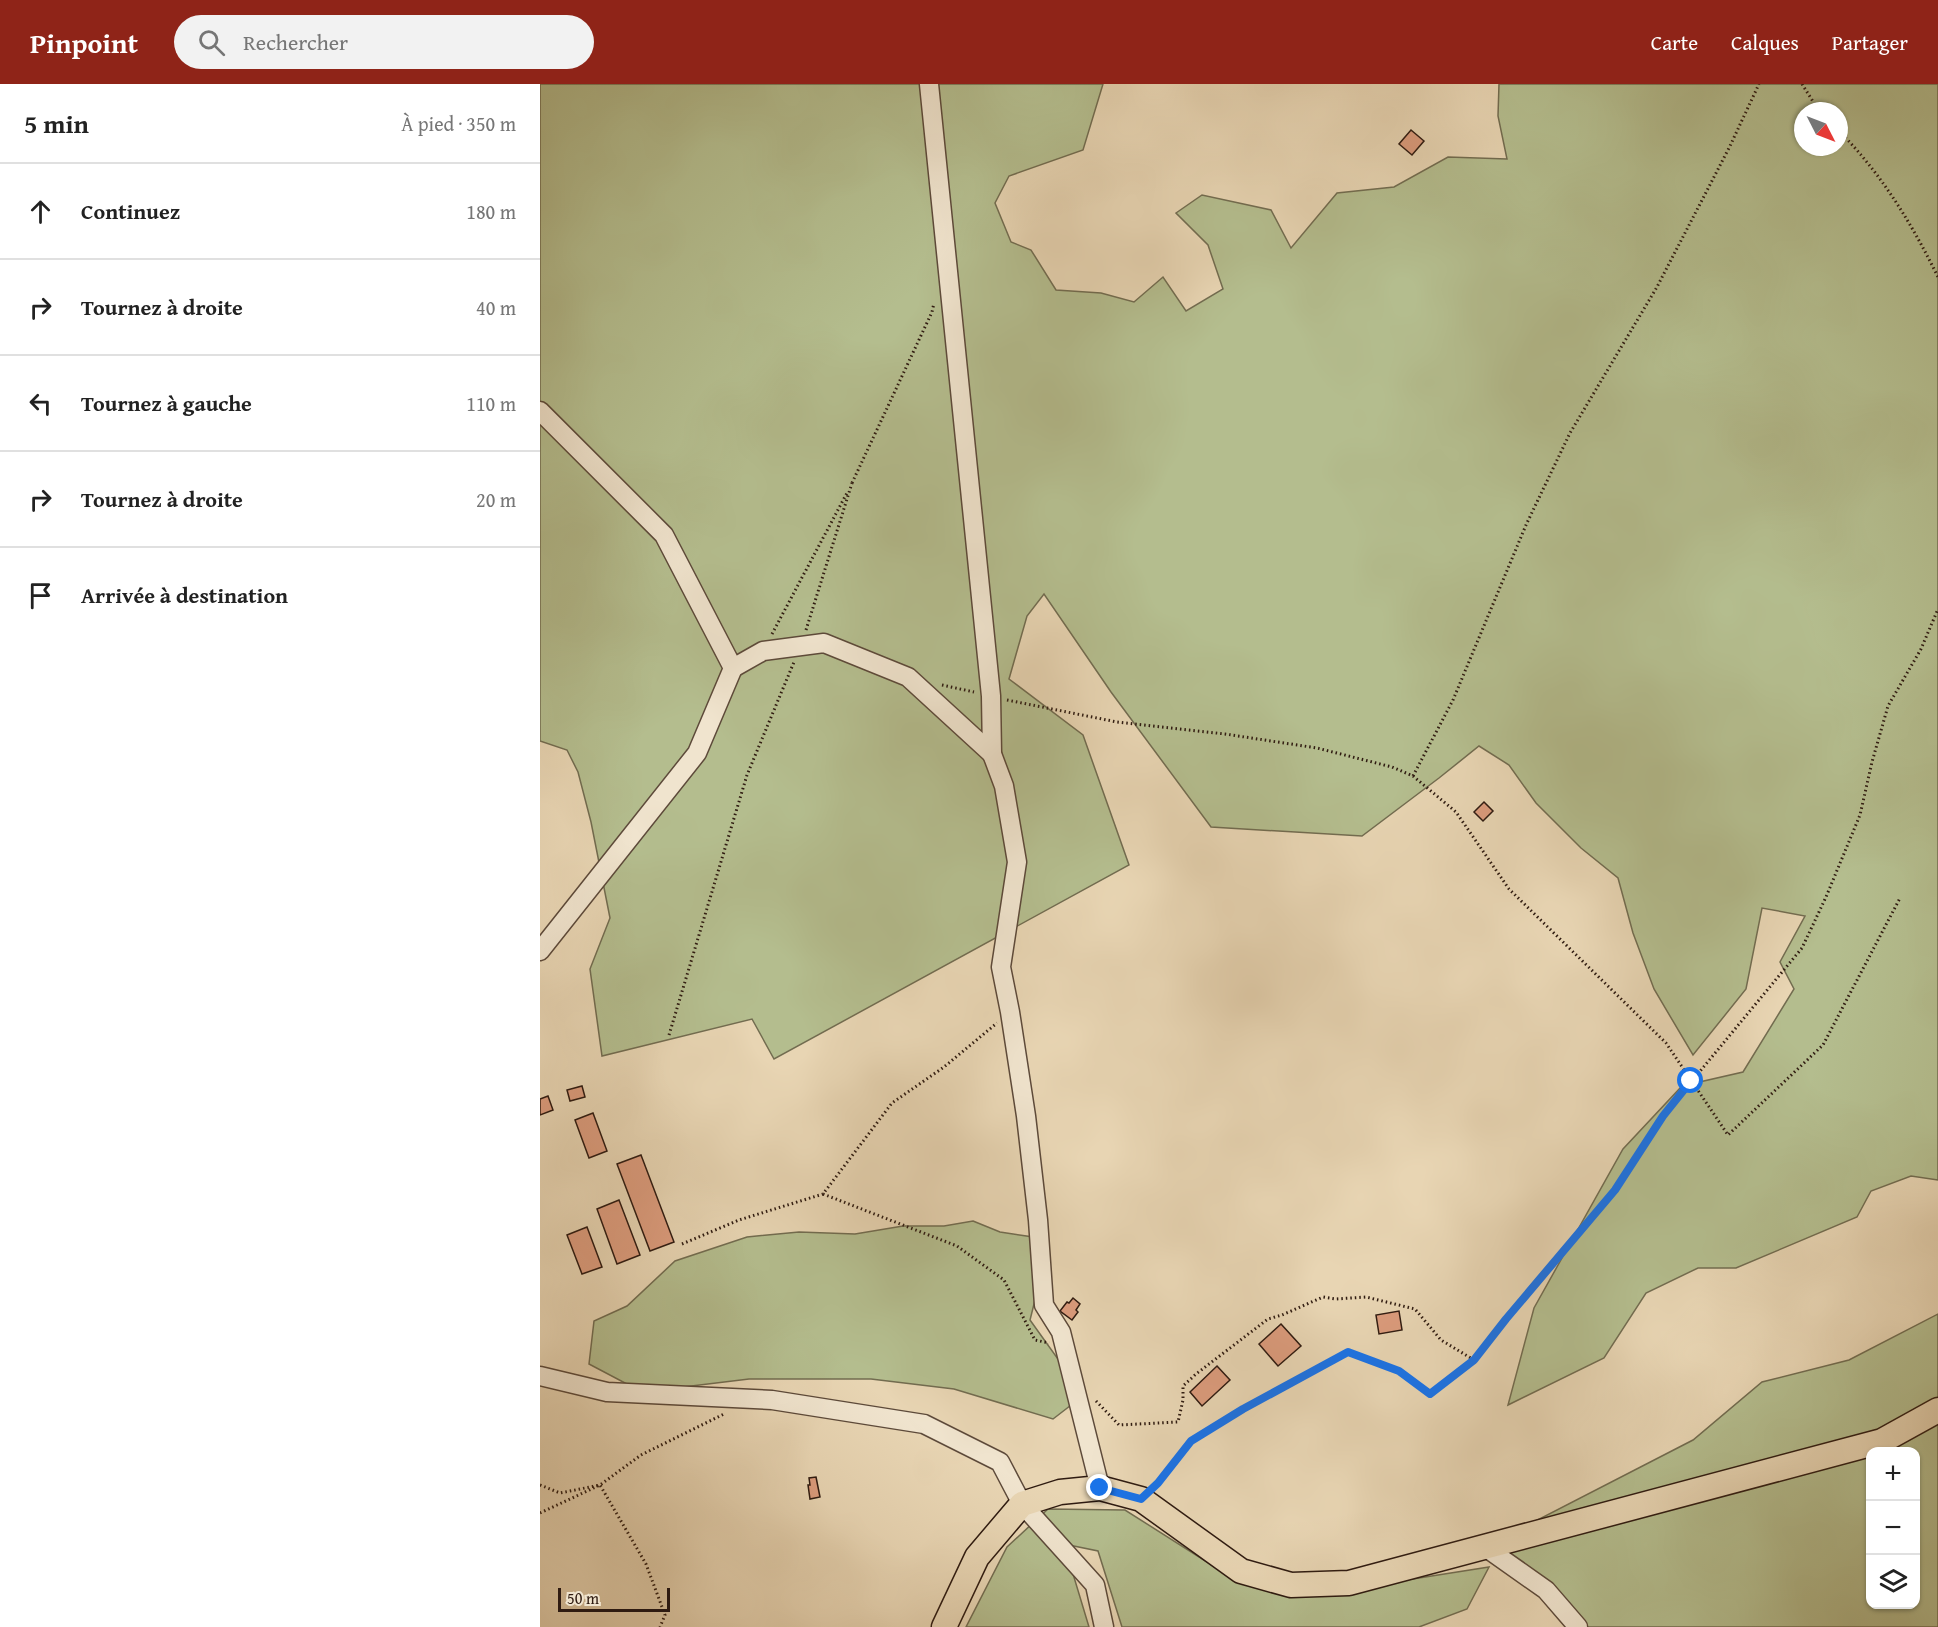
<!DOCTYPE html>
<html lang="fr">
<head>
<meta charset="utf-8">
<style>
	:root { --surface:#fff; --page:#f2f2f2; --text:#222; --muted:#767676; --line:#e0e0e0; --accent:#8f2418 }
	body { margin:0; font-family:"Gentium Book Plus",serif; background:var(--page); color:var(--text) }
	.controls { position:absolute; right:18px; bottom:18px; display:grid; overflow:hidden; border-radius:12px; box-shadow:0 2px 4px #0004 }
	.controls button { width:54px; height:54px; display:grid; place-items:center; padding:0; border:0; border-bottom:2px solid var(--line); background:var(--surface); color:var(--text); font:30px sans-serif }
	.compass { position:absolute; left:1254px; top:18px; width:54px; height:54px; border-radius:50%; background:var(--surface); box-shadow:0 2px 4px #0004; rotate:132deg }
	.scale { position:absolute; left:18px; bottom:15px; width:112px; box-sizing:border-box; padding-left:6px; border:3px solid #2f1b11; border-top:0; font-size:16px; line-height:21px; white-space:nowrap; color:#2f1b11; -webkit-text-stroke:4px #f0e4ce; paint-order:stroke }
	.stop { position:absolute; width:18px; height:18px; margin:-14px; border:4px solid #1a73e8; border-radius:50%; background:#fff }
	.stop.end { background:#1a73e8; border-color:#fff; box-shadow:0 2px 6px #0008 }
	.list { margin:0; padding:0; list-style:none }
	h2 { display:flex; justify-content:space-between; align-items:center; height:78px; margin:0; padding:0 24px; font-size:26px }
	h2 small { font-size:20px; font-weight:400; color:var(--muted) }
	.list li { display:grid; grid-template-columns:39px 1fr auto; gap:18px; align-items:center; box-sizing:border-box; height:96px; padding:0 24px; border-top:2px solid var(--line) }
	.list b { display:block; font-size:22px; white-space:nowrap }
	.list em { font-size:20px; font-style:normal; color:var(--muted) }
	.icon { flex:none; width:33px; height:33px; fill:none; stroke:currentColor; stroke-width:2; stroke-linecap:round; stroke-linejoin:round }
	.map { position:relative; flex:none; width:1398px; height:1543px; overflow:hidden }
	header { display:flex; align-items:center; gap:36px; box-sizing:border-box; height:84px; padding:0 30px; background:var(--accent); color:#fff }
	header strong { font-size:28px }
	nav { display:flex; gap:33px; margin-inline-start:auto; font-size:21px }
	.search { width:420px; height:54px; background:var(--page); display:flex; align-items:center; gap:15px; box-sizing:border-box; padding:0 21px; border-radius:33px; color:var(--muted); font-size:22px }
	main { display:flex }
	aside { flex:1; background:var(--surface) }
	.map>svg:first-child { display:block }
	.green { fill:#b4bd8e; stroke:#726c50; stroke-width:1.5; fill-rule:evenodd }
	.building { fill:#dc9c7d; stroke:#2f1b11; stroke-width:1.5 }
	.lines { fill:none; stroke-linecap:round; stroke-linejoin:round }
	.minor-casing { stroke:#5d4a3a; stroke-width:21 }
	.major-casing { stroke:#2f1b11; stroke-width:27 }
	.path { stroke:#2f1b11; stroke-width:3; stroke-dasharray:1.5 3; stroke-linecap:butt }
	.minor { stroke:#f0e4ce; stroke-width:18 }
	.major { stroke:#e8d5b3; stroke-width:24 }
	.route { stroke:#1a73e8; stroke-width:8 }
</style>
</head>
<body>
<header>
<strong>Pinpoint</strong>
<div class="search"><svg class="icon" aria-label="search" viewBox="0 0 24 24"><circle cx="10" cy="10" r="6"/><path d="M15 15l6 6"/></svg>Rechercher</div>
<nav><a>Carte</a><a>Calques</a><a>Partager</a></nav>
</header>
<main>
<aside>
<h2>5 min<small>À pied · 350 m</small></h2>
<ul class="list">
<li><svg class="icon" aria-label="ahead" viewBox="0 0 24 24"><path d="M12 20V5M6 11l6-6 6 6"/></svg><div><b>Continuez</b></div><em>180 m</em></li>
<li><svg class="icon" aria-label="right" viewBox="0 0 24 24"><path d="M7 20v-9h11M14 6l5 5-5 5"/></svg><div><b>Tournez à droite</b></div><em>40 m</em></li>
<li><svg class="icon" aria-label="left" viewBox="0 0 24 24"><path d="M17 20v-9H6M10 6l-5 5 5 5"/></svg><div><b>Tournez à gauche</b></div><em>110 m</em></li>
<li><svg class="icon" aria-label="right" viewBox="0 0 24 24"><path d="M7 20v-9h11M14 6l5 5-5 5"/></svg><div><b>Tournez à droite</b></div><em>20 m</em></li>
<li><svg class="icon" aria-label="arrive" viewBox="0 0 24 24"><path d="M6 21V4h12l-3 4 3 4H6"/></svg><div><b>Arrivée à destination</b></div></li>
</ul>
</aside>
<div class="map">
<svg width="1398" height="1543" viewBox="0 0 1398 1543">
	<rect width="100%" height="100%" fill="#e8d5b3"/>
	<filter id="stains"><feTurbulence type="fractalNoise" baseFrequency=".00333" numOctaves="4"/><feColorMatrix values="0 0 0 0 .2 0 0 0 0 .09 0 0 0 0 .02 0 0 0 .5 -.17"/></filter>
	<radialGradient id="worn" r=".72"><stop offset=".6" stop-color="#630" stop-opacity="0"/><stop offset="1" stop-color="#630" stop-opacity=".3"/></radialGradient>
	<!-- green -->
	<g class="green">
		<path d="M0,0h563l-20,66 -74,26 -14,27 16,39 20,8 25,40 45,3 33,9 29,-25 23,34 37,-22 -15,-44 -32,-32 26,-18 69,15 20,38 46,-55 57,-6 54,-30 59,2 -9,-43 1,-32h439v1096l-27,-4 -40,15 -14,26 -121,51h-38l-52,25 -42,65 -96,47 26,-97 89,-159 59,-63 61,-14 51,-83 -14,-27 25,-46 -43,-8 -16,81 -53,66 -39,-66 -21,-56 -15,-55 -37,-30 -45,-45 -27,-38 -30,-19 -40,32 -77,58 -151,-9 -100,-135 -67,-98 -17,22 -18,63 74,56 46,130 -355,194 -22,-40 -150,37 -12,-87 20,-51 -19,-96 -13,-50 -11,-22 -27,-9zM1263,27h36v36h-36z"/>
		<polygon points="433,1137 460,1148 493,1153 497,1208 490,1236 523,1282 535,1318 513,1335 414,1305 331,1295 209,1295 102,1308 49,1280 54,1237 87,1222 135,1177 207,1153 259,1148 315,1150 363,1142 404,1142"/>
		<path d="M1398,1230v313h-366l-26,-37 -61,-43 208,-107 69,-58 87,-22zM1330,1368h46v152h-46z"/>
		<polygon points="508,1425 585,1426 700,1499 758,1513 949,1483 927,1525 879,1543 582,1543 558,1467 524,1460 549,1543 426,1543 467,1463"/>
	</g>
	<!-- building -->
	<g class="building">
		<polygon points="871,46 884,57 872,71 859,60"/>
		<polygon points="944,718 953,727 943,737 934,728"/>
		<polygon points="42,1002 45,1013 30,1017 27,1006"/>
		<polygon points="8,1012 13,1026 0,1031 0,1015"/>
		<polygon points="53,1029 67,1067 49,1074 35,1036"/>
		<polygon points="101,1071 134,1158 110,1167 77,1080"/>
		<polygon points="79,1116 100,1171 77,1180 57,1125"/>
		<polygon points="47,1143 62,1183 42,1190 27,1151"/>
		<polygon points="533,1214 540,1220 536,1226 538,1228 532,1236 520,1227 527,1218 529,1219"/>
		<polygon points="859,1227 862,1246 839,1250 836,1231"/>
		<polygon points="741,1240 761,1262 738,1282 719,1260"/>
		<polygon points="677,1282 690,1296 662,1322 650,1308"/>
		<polygon points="276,1393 280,1413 270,1415 268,1401 270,1401 269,1394"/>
	</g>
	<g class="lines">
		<!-- minor casing -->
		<g class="minor-casing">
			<g id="minor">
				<polyline points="389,0 451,612 452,670 464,702 477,778 461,883 470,928 486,1032 498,1136 504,1221 521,1248 560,1404"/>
				<polyline points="0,327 124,451 193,584 157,669 0,867"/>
				<polyline points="193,584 223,567 284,559 368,593 452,670"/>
				<polyline points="0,1292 67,1308 232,1316 384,1340 460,1378 482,1420 555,1501 564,1543"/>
				<polyline points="945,1463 1006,1506 1038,1543"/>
			</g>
		</g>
		<!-- major casing -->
		<g class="major-casing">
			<polyline id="major" points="404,1543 437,1473 482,1420 520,1408 560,1404 601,1415 701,1487 751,1501 809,1499 1342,1357 1398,1326"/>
		</g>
		<!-- path -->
		<g class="path">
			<polyline points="1262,0 1279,27"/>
			<path d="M1299,47c42,42 73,93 99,146"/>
			<polyline points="312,399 392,228 394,219"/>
			<polyline points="266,546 312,399"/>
			<polyline points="232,550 308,407"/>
			<polyline points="402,601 434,608"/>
			<polyline points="467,616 577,638 685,650 777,664 852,683 873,692 916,728 969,805 1126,959 1188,1051 1283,961 1360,814"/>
			<polyline points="873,692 913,616 986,441 1030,349 1117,203 1190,62 1219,0"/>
			<polyline points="129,951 207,691 254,578"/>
			<polyline points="283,1110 417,1162 464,1196 495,1256 509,1259"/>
			<polyline points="142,1160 199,1136 283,1110 352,1019 404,983 457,939"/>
			<polyline points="556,1317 579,1341 638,1338 643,1316 643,1302 656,1290 728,1235 742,1231 783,1213 796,1215 826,1213 875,1225 901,1256 934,1276"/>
			<polyline points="0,1401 20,1409 60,1401 106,1480 125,1531 120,1543"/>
			<polyline points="614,1403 652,1357 703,1325 809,1268 859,1287 890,1310 934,1276 966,1235 1075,1106 1123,1032 1262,864 1286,813 1320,731 1332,678 1348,622 1381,565 1398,525"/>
			<polyline points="0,1429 60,1401 101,1371 184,1330"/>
		</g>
		<!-- minor -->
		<use href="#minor" class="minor"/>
		<!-- major -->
		<use href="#major" class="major"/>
	</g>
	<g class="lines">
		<!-- route -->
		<polyline class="route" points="560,1404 601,1415 618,1399 651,1357 703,1325 808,1268 859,1287 890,1310 934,1276 966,1235 1075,1106 1123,1032 1151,997"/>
	</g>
	<rect width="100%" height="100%" filter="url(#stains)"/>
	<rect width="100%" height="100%" fill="url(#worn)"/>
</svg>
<div class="controls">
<button>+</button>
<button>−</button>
<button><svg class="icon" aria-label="layers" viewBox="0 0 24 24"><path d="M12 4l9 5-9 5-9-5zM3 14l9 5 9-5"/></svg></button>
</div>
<svg class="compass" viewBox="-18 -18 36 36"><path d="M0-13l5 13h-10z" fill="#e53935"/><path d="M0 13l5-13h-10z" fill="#767676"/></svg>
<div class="scale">50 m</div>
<div class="stop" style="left:1151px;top:997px"></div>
<div class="stop end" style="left:560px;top:1404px"></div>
</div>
</main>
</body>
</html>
